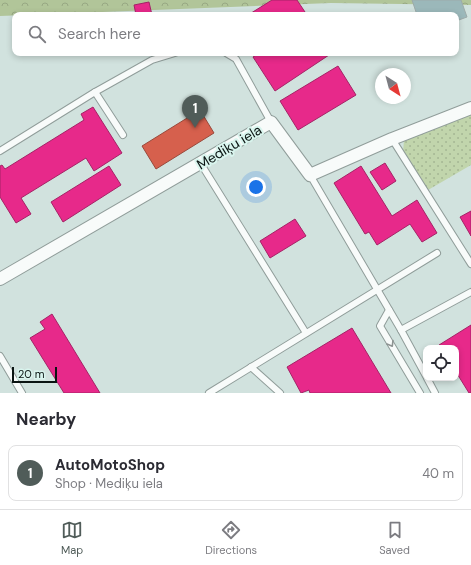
<!DOCTYPE html>
<html lang="en">
<head>
<meta charset="utf-8">
<style>
	:root { --surface:#fff; --page:#f7f7f7; --text:#2b2b33; --muted:#7c7c81; --line:#e1e1e2; --accent:#505c59 }
	body { margin:0; font-family:"DM Sans",sans-serif; background:var(--page); color:var(--text) }
	.controls { position:absolute; right:12px; bottom:12px; display:grid; overflow:hidden; border-radius:8px; box-shadow:0 2px 6px #0003 }
	.controls button { width:36px; height:36px; display:grid; place-items:center; padding:0; border:0; border-bottom:1px solid var(--line); background:var(--surface); color:var(--text); font:20px sans-serif }
	.compass { position:absolute; left:375px; top:68px; width:36px; height:36px; border-radius:50%; background:var(--surface); box-shadow:0 2px 6px #0003; rotate:144deg }
	.scale { position:absolute; left:12px; bottom:10px; width:45px; box-sizing:border-box; padding-left:4px; border:2px solid #0a1412; border-top:0; font-size:11px; line-height:14px; white-space:nowrap; color:#0a1412; -webkit-text-stroke:3px #d9f5ee; paint-order:stroke }
	.you { position:absolute; left:256px; top:187px; width:14px; height:14px; margin:-10px; border:3px solid #fff; border-radius:50%; background:#1a73e8; box-shadow:0 0 0 6px #1a73e833 }
	.badge { display:grid; place-items:center; width:26px; height:26px; border-radius:50%; background:var(--accent); color:#fff; font-size:13px; font-weight:700 }
	.pin { position:absolute; translate:-50% -33px; filter:drop-shadow(0 1px 2px #0008) }
	.pin::after { content:''; position:absolute; top:21px; width:14px; height:12px; background:inherit; clip-path:polygon(0 0,100% 0,50% 100%) }
	.list { margin:0; padding:0; list-style:none }
	h2 { display:flex; justify-content:space-between; align-items:center; height:52px; margin:0; padding:0 16px; font-size:17px }
	h2 small { font-size:13px; font-weight:400; color:var(--muted) }
	.list li { display:grid; grid-template-columns:26px 1fr auto; gap:12px; align-items:center; box-sizing:border-box; height:56px; margin:0 8px 8px; padding:0 8px; border:1px solid var(--line); border-radius:8px }
	.list b { display:block; font-size:15px; white-space:nowrap }
	.list p { margin:0; font-size:13px; white-space:nowrap; color:var(--muted) }
	.list em { font-size:13px; font-style:normal; color:var(--muted) }
	.icon { flex:none; width:22px; height:22px; fill:none; stroke:currentColor; stroke-width:2; stroke-linecap:round; stroke-linejoin:round }
	.map { position:relative; flex:none; width:471px; height:393px; overflow:hidden }
	.search { position:absolute; background:var(--surface); box-shadow:0 2px 6px #0003; left:12px; right:12px; top:12px; height:44px; display:flex; align-items:center; gap:10px; box-sizing:border-box; padding:0 14px; border-radius:8px; color:var(--muted); font-size:15px }
	.sheet { height:116px; background:var(--surface) }
	nav { display:flex; justify-content:space-around; align-items:center; box-sizing:border-box; height:56px; border-top:1px solid var(--line); background:var(--surface); font-size:11px; color:var(--muted) }
	nav a { display:grid; justify-items:center; gap:2px }
	nav .on { color:var(--accent) }
	.map>svg:first-child { display:block }
	.grass { fill:url(#grass-dots) }
	.forest { fill:url(#forest-crowns) }
	.shops { fill:#d6604d; stroke:#99493b }
	.health { fill:#e7298a; stroke:#a52366 }
	.building { fill:#9bb8ba; stroke:#9daaa9 }
	.lines { fill:none; stroke-linecap:round; stroke-linejoin:round }
	.lane-casing { stroke:#909d9a; stroke-width:8 }
	.street-casing { stroke:#909d9a; stroke-width:14 }
	.lane { stroke:#f8fbfa; stroke-width:6 }
	.street { stroke:#f8fbfa; stroke-width:12 }
	.oneway { stroke:#8d9392 }
	.labels { text-anchor:middle; dominant-baseline:central; stroke-width:4; stroke-linejoin:round; paint-order:stroke }
	.street-label { font-size:14px; fill:#0a1412; stroke:#d9f5ee }
</style>
</head>
<body>
<div class="map">
<svg width="471" height="393" viewBox="0 0 471 393">
	<defs>
		<pattern id="grass-dots" width="8" height="8" patternUnits="userSpaceOnUse"><rect width="8" height="8" fill="#c1d5ac"/><path d="M2 2h.1M6 6h.1" fill="none" stroke="#a4b693" stroke-width="1.8" stroke-linecap="round"/></pattern>
		<pattern id="forest-crowns" width="20" height="18" patternUnits="userSpaceOnUse"><rect width="20" height="18" fill="#b1c599"/><path d="M2 6a3 3 0 1 1 6 0M12 15a3 3 0 1 1 6 0" fill="none" stroke="#97a883"/></pattern>
	</defs>
	<rect width="100%" height="100%" fill="#d1e2de"/>
	<!-- grass -->
	<polygon class="grass" points="471,113 471,165 428,190 403,152 404,140"/>
	<!-- forest -->
	<polygon class="forest" points="0,0 471,0 471,5 331,3 0,16"/>
	<!-- shops -->
	<polygon class="shops" points="200,110 214,133 156,169 142,146"/>
	<!-- health -->
	<g class="health">
		<polygon points="272,0 297,0 307,15 248,15"/>
		<polygon points="149,2 152,15 136,15 134,5"/>
		<polygon points="259,53 332,53 275,91 253,57"/>
		<polygon points="338,66 356,95 298,130 280,101"/>
		<polygon points="93,107 122,153 94,171 86,158 21,198 31,214 16,223 0,197 0,166 2,165 5,169 84,120 81,114"/>
		<polygon points="385,163 396,181 382,190 370,172"/>
		<polygon points="109,166 121,185 63,222 51,202"/>
		<polygon points="361,166 392,216 417,200 437,233 422,242 410,224 377,245 369,232 365,234 334,183"/>
		<polygon points="471,211 471,236 460,217"/>
		<polygon points="295,219 306,236 270,258 260,241"/>
		<polygon points="52,314 100,393 64,393 30,338 45,329 40,322"/>
		<polygon points="471,325 471,393 469,393 456,372 456,348 441,348 439,345"/>
		<polygon points="352,328 391,393 310,393 309,390 301,393 287,367"/>
	</g>
	<!-- building -->
	<polygon class="building" points="412,0 461,0 467,17 456,21 456,15 417,15"/>
	<g class="lines">
		<!-- lane casing -->
		<g class="lane-casing">
			<g id="lane">
				<polyline points="226,53 236,59 271,122"/>
				<polyline points="95,92 123,135"/>
				<polyline points="392,139 471,264"/>
				<polyline points="0,151 95,92 152,60 175,53"/>
				<polyline points="201,164 306,333"/>
				<polyline points="310,175 401,330 426,376"/>
				<polyline points="389,310 380,326 420,393"/>
				<polyline points="401,330 471,292"/>
				<polyline points="0,356 22,393"/>
				<polyline points="251,367 280,393"/>
				<polyline points="427,378 435,393"/>
				<polyline points="209,393 437,253"/>
			</g>
		</g>
		<!-- street casing -->
		<g class="street-casing">
			<polyline id="street" points="0,279 271,122 310,175 392,139 471,108"/>
		</g>
		<!-- lane -->
		<use href="#lane" class="lane"/>
		<!-- street -->
		<use href="#street" class="street"/>
	</g>
	<!-- one-way arrows -->
	<defs><path id="oneway-chevron" d="M-2-3.5L2.5 0L-2 3.5" fill="none" stroke-width="1.6" stroke-linecap="round" stroke-linejoin="round"/></defs>
	<use class="oneway" href="#oneway-chevron" transform="translate(391 344) rotate(59)"/>
	<g class="labels">
		<!-- street labels -->
		<g class="street-label">
			<text transform="translate(229 147) rotate(-31)">Mediķu iela</text>
		</g>
	</g>
</svg>
<div class="controls">
<button><svg class="icon" aria-label="locate" viewBox="0 0 24 24"><circle cx="12" cy="12" r="6"/><path d="M12 2v4M12 18v4M2 12h4M18 12h4"/></svg></button>
</div>
<svg class="compass" viewBox="-18 -18 36 36"><path d="M0-13l5 13h-10z" fill="#e53935"/><path d="M0 13l5-13h-10z" fill="#7c7c81"/></svg>
<div class="scale">20 m</div>
<div class="you"></div>
<div class="pin badge" style="left:195px;top:128px">1</div>
<div class="search"><svg class="icon" aria-label="search" viewBox="0 0 24 24"><circle cx="10" cy="10" r="6"/><path d="M15 15l6 6"/></svg>Search here</div>
</div>
<section class="sheet">
<h2>Nearby<small></small></h2>
<ul class="list">
<li><span class="badge">1</span><div><b>AutoMotoShop</b><p>Shop · Mediķu iela</p></div><em>40 m</em></li>
</ul>
</section>
<nav>
<a class="on"><svg class="icon" aria-label="map" viewBox="0 0 24 24"><path d="M3 6l6-2 6 2 6-2v14l-6 2-6-2-6 2zM9 4v14M15 6v14"/></svg>Map</a>
<a><svg class="icon" aria-label="directions" viewBox="0 0 24 24"><path d="M12 3l9 9-9 9-9-9zM9 14v-3h6M13 9l2 2-2 2"/></svg>Directions</a>
<a><svg class="icon" aria-label="saved" viewBox="0 0 24 24"><path d="M7 4h10v16l-5-4-5 4z"/></svg>Saved</a>
</nav>
</body>
</html>
